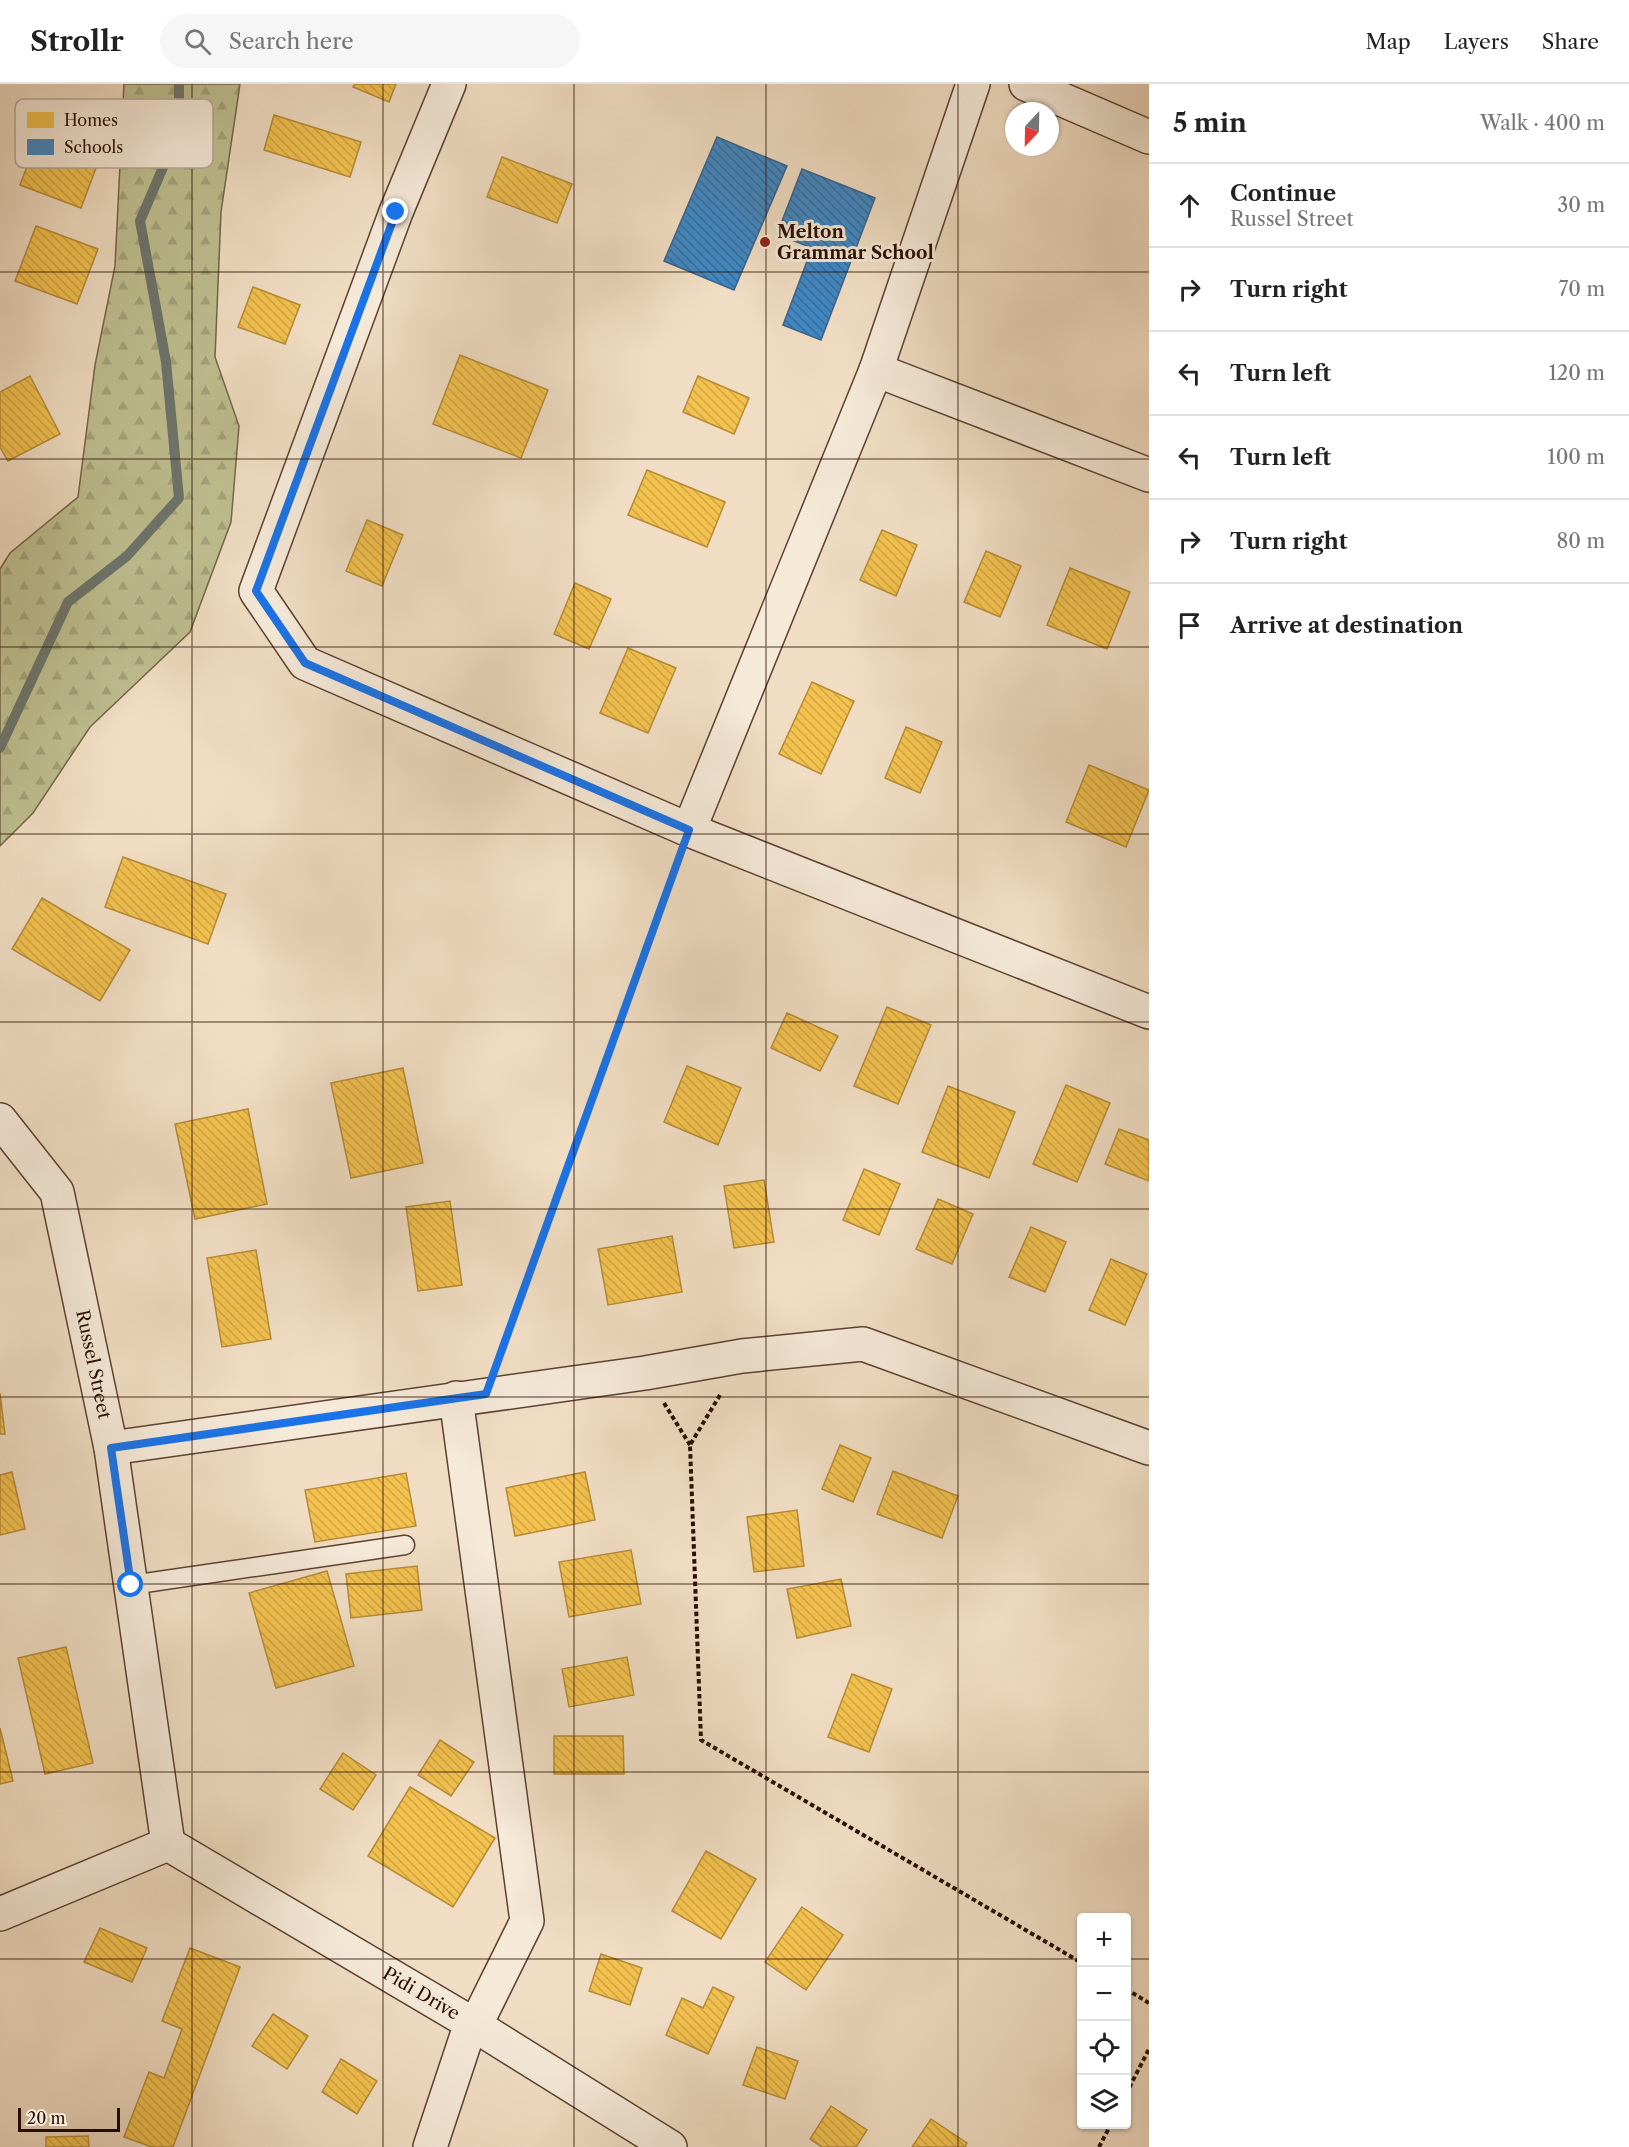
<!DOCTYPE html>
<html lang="en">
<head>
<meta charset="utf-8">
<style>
	:root { --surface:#fff; --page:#f6f6f6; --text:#222; --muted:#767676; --line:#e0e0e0 }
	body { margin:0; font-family:"Libre Caslon Text",serif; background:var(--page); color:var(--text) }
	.controls { position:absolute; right:18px; bottom:18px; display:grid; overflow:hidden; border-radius:6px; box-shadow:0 2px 4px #0004 }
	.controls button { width:54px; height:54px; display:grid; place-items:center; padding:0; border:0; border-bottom:2px solid var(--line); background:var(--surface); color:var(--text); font:30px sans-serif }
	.compass { position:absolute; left:1005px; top:18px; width:54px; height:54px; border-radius:50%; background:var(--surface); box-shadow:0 2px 4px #0004; rotate:202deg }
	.scale { position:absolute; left:18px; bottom:15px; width:102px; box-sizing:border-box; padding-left:6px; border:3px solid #2a0d02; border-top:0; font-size:16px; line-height:21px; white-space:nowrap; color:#2a0d02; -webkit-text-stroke:4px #f5e9d8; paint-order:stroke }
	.stop { position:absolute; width:18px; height:18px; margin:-14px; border:4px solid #1a73e8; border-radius:50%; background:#fff }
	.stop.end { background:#1a73e8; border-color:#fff; box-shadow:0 2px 6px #0008 }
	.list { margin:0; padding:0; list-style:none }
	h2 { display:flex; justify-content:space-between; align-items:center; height:78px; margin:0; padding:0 24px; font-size:26px }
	h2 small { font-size:20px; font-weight:400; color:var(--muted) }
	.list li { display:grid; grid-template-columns:39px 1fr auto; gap:18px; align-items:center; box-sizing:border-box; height:84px; padding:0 24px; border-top:2px solid var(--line) }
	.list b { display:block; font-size:22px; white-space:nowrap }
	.list p { margin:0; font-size:20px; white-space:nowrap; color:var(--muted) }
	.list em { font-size:20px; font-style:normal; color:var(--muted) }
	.icon { flex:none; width:33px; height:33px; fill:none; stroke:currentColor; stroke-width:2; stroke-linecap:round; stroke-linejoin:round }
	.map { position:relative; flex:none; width:1149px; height:2063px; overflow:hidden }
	header { display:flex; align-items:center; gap:36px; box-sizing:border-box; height:84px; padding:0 30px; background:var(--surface); border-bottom:2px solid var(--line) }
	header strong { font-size:28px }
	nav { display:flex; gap:33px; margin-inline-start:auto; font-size:21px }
	.search { width:420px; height:54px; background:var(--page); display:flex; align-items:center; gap:15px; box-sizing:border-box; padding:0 21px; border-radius:33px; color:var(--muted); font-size:22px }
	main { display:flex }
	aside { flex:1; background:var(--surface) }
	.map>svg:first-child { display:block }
	.forest { fill:url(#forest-firs); stroke:#746649; stroke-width:1.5 }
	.homes { fill:url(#homes-back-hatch); stroke:#b68b37; stroke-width:1.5 }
	.schools { fill:url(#schools-back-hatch); stroke:#39638a; stroke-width:1.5 }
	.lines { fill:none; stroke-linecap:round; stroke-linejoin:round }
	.stream { stroke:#6d756d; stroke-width:10 }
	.lane-casing { stroke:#5c4132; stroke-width:21 }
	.street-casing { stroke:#5c4132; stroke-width:36 }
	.path { stroke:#2a0d02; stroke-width:4; stroke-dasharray:4.5 3; stroke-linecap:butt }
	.lane { stroke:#f5e9d8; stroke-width:18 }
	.street { stroke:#f5e9d8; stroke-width:33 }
	.route { stroke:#1a73e8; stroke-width:8 }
	.grid { fill:none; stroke:#2a0d02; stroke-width:1.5; stroke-opacity:0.55 }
	.poi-dot { fill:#8f2418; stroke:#f5e9d8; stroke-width:2 }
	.labels { text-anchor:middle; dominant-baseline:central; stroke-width:6; stroke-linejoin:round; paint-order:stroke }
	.poi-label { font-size:18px; font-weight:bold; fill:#2a0d02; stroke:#f5e9d8; text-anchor:start }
	.street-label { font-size:18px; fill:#2a0d02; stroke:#f5e9d8 }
	.key { fill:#f5e9d8; stroke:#b8a798; stroke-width:1.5 }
	.key-label { font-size:16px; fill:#2a0d02 }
</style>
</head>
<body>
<header>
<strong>Strollr</strong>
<div class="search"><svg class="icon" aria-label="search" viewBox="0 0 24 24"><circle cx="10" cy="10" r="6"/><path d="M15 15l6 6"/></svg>Search here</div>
<nav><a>Map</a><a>Layers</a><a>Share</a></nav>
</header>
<main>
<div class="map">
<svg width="1149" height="2063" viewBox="0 0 1149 2063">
	<defs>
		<pattern id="forest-firs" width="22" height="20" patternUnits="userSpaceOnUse" patternTransform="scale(1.5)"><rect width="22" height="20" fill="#bebf90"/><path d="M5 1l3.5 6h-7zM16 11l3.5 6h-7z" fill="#a3a37b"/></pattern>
		<pattern id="homes-back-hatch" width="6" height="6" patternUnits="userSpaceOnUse" patternTransform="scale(1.5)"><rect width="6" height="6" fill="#f2c14e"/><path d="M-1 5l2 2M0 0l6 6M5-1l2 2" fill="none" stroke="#d0a542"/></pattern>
		<pattern id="schools-back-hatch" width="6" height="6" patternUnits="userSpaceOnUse" patternTransform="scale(1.5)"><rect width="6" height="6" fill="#3f88c5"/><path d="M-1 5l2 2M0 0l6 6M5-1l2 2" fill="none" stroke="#356e9e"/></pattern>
	</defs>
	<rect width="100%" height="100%" fill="#f0ddc3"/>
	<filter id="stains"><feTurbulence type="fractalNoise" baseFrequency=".00333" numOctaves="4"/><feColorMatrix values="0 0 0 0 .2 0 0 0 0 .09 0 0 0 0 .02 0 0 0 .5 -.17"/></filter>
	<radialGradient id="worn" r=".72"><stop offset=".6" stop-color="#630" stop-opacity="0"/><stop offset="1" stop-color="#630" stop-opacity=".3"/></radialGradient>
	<!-- forest -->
	<polygon class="forest" points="124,0 240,0 221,128 215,273 239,342 231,438 190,548 90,643 33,729 0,762 0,485 10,469 78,413 95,281 115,182"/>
	<!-- homes -->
	<g class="homes">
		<polygon points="355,0 396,0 389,18 353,3"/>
		<polygon points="274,31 361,58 350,93 264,66"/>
		<polygon points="41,45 102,68 81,124 20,101"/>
		<polygon points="502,73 572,100 557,139 487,113"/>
		<polygon points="36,142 98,165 77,220 15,197"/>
		<polygon points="253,203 300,221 285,260 238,243"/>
		<polygon points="460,271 548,306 521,374 433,340"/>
		<polygon points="30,292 60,350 8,377 0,363 0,308"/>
		<polygon points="698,292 749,314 734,350 683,328"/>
		<polygon points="647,386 725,418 707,463 628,431"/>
		<polygon points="367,436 403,451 382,502 346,487"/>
		<polygon points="882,446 917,461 896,512 860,496"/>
		<polygon points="986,467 1021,482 1000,533 964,518"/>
		<polygon points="1070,484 1130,508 1107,565 1047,541"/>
		<polygon points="575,499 611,515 589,565 554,550"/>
		<polygon points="628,564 676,584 648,649 600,629"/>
		<polygon points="812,598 854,617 821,690 779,670"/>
		<polygon points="906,643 942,658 920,709 885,694"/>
		<polygon points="1089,681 1149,706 1126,763 1066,738"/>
		<polygon points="123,773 226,810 208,860 105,823"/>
		<polygon points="42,814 130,866 100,917 12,865"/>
		<polygon points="887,923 931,941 898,1020 854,1002"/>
		<polygon points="787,929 838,952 820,987 771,964"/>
		<polygon points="687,982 741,1004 718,1061 664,1038"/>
		<polygon points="403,984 423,1079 351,1094 331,999"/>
		<polygon points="1066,1001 1110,1019 1077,1098 1033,1080"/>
		<polygon points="948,1002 1015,1028 989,1094 922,1068"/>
		<polygon points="248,1025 267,1120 195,1135 175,1040"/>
		<polygon points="1119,1045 1149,1056 1149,1097 1105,1080"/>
		<polygon points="864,1085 900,1100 879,1151 843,1136"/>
		<polygon points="764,1096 774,1158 734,1164 724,1102"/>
		<polygon points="938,1115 973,1130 952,1180 916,1165"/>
		<polygon points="450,1117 462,1201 418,1207 406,1123"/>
		<polygon points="1031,1143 1066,1158 1045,1208 1009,1193"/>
		<polygon points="672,1152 682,1208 608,1221 598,1165"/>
		<polygon points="256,1166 271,1255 222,1263 207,1174"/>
		<polygon points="1111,1175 1147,1190 1125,1241 1089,1226"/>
		<polygon points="0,1309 5,1350 0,1350"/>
		<polygon points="840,1361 871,1374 853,1418 822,1405"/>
		<polygon points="893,1387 958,1412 942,1454 877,1430"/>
		<polygon points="12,1388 25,1445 0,1451 0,1391"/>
		<polygon points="585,1388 595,1436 515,1452 506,1404"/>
		<polygon points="406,1389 416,1442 315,1458 305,1406"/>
		<polygon points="797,1426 804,1482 754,1488 747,1433"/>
		<polygon points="631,1466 641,1520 569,1533 559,1478"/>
		<polygon points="417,1482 422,1526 351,1534 346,1490"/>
		<polygon points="327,1487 354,1582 276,1604 249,1509"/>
		<polygon points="841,1495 851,1542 797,1554 787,1505"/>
		<polygon points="66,1563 93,1679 45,1690 18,1574"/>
		<polygon points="627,1573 634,1611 569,1623 562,1585"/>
		<polygon points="852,1590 892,1605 869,1668 828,1653"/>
		<polygon points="0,1644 13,1697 0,1700"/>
		<polygon points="554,1652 623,1652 624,1690 554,1690"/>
		<polygon points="440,1656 474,1678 451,1712 418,1691"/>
		<polygon points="343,1669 376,1691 353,1726 320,1705"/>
		<polygon points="410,1703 495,1754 453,1823 368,1772"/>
		<polygon points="706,1767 756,1795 721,1855 672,1827"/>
		<polygon points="802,1823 843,1851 806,1906 765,1878"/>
		<polygon points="100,1844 147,1864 132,1898 84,1878"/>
		<polygon points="190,1864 240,1883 173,2063 152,2063 124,2053 149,1988 164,1994 182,1945 162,1937"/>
		<polygon points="601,1870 642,1884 630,1921 589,1907"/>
		<polygon points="713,1903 734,1913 708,1970 666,1951 682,1914 703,1924"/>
		<polygon points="273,1930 308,1952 287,1985 252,1962"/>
		<polygon points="757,1963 798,1977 785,2015 743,2001"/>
		<polygon points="341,1975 377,1997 357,2030 322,2008"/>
		<polygon points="831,2022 867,2046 856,2063 822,2063 810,2055"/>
		<polygon points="931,2035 967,2059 965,2063 912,2063"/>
		<polygon points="88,2052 89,2063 46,2063 46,2053"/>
	</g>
	<!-- schools -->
	<g class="schools">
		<polygon points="717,53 787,82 734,206 664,177"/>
		<polygon points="802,85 875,114 821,256 783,241 812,164 777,150"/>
	</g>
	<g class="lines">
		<!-- stream -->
		<polyline class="stream" points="0,664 68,518 127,472 179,414 166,278 140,137 179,46 179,0"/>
		<!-- lane casing -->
		<g class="lane-casing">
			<polyline id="lane" points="131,1501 405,1461"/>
		</g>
		<!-- street casing -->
		<g class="street-casing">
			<g id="street">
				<polyline points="449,0 396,128 256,507 305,579 689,746 1149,928"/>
				<polyline points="1026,0 1149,53"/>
				<polyline points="876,286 1149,391"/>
				<polyline points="689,746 876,286 973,0"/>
				<path id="s1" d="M0,1036l57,72 54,256 57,396"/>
				<polyline points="456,1314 527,1837 475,1942"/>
				<polyline points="111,1364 645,1289 742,1272 863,1260 1149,1364"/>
				<path id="s2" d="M168,1760l303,179 199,124"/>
				<polyline points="0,1830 168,1760"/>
				<polyline points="430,2063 471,1939"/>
			</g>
		</g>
		<!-- path -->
		<g class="path">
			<polyline points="499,1276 678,777"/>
			<polyline points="720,1311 690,1361 701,1656 1082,1879"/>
			<polyline points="664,1319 690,1361"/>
			<polyline points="1126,1905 1149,1919"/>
			<polyline points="1126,2010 1149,1965"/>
			<polyline points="1099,2063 1111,2040"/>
		</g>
		<!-- lane -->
		<use href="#lane" class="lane"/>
		<!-- street -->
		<use href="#street" class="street"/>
	</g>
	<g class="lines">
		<!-- route -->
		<polyline class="route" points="131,1501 111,1364 486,1310 689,746 305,579 256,507 396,128"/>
	</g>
	<!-- grid -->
	<path class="grid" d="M192,0v2063M383,0v2063M574,0v2063M766,0v2063M958,0v2063M0,188h1149M0,375h1149M0,563h1149M0,750h1149M0,938h1149M0,1125h1149M0,1313h1149M0,1500h1149M0,1688h1149M0,1875h1082M1126,1875h23"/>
	<!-- markers -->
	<circle class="poi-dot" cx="765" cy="158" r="6"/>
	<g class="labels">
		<!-- poi labels -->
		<g class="poi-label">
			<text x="777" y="148">Melton<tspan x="777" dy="21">Grammar School</tspan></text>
		</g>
		<!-- street labels -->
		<g class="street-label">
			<text stroke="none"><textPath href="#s1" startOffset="268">Russel Street</textPath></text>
			<text stroke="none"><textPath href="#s2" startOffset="294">Pidi Drive</textPath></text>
		</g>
	</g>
	<!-- legend -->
	<rect x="15" y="15" width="198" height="69" rx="9" class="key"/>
	<rect x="27" y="28" width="27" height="16" fill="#f2c14e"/>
	<rect x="27" y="55" width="27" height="16" fill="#3f88c5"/>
	<g class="key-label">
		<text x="64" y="42">Homes</text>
		<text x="64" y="69">Schools</text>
	</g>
	<rect width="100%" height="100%" filter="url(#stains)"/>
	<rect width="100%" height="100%" fill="url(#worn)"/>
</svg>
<div class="controls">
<button>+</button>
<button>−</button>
<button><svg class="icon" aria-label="locate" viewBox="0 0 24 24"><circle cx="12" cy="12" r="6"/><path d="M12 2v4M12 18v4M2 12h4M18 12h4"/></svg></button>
<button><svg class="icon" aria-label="layers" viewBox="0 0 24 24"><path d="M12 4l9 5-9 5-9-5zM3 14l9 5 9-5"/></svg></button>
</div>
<svg class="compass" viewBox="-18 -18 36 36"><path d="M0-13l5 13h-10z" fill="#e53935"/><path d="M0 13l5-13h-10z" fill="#767676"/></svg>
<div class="scale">20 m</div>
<div class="stop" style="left:131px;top:1501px"></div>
<div class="stop end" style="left:396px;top:128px"></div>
</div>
<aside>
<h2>5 min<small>Walk · 400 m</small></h2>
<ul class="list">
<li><svg class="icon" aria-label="ahead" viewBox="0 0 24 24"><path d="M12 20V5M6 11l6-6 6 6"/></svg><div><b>Continue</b><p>Russel Street</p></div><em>30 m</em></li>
<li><svg class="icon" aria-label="right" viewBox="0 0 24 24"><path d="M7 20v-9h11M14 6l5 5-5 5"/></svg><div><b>Turn right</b></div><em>70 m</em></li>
<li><svg class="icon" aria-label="left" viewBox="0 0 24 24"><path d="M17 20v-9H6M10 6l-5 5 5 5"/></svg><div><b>Turn left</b></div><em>120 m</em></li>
<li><svg class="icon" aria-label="left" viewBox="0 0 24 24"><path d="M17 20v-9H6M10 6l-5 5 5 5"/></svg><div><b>Turn left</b></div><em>100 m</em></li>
<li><svg class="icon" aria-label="right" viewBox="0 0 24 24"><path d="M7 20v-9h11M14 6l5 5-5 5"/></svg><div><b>Turn right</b></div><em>80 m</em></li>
<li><svg class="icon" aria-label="arrive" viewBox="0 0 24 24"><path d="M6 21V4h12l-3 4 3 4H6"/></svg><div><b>Arrive at destination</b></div></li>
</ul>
</aside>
</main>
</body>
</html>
